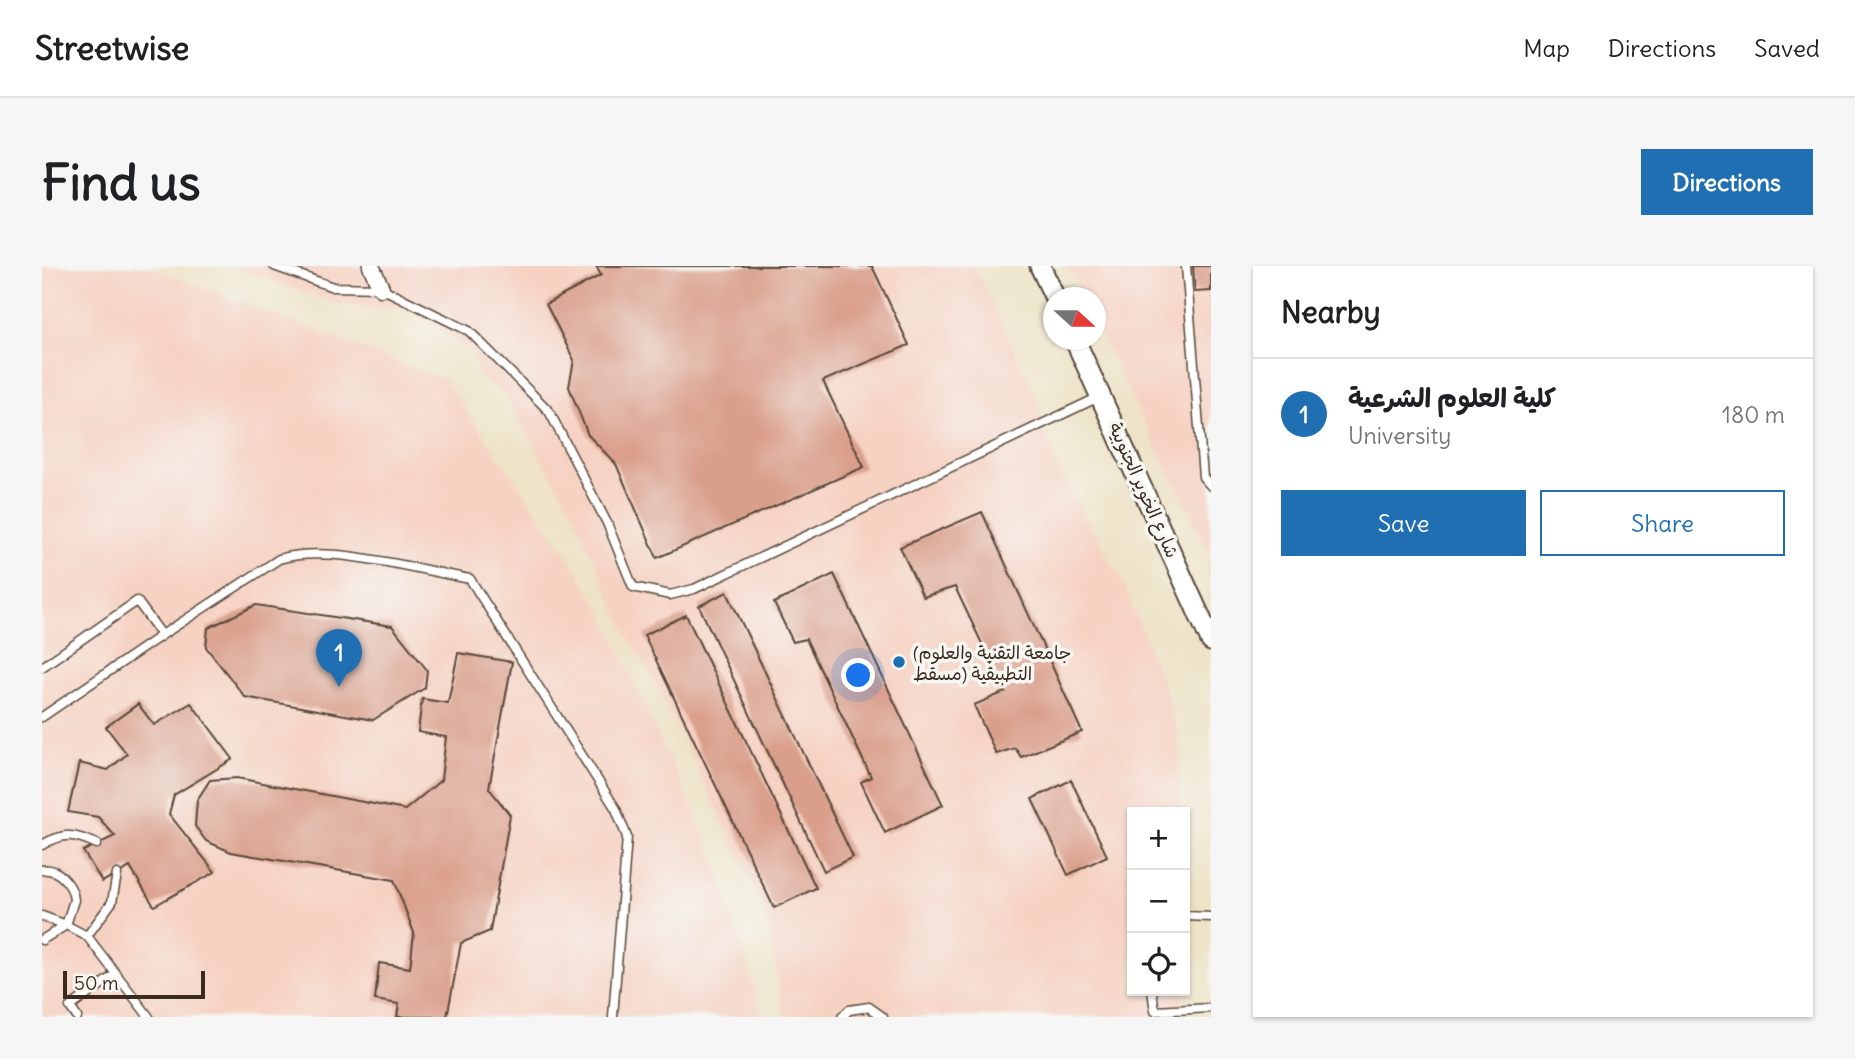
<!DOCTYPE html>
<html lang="en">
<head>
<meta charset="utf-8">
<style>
	:root { --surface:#fff; --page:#f6f6f6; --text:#202124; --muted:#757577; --line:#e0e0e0; --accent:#1f6fb2 }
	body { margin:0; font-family:Delius,"Playpen Sans Arabic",sans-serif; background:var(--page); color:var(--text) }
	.controls { position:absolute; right:21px; bottom:21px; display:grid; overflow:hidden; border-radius:0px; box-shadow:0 2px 5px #0004 }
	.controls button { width:63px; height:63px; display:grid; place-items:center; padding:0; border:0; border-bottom:2px solid var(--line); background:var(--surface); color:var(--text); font:35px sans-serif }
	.compass { position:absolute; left:1001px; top:21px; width:63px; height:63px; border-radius:50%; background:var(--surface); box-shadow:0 2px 5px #0004; rotate:111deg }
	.scale { position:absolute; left:21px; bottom:18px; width:142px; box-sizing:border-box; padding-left:7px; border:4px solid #3b2a1e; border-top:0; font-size:19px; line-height:24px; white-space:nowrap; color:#3b2a1e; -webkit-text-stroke:5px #f6f6f2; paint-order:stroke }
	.you { position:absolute; left:817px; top:410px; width:24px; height:24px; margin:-18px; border:5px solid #fff; border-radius:50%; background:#1a73e8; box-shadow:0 0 0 10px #1a73e833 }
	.badge { display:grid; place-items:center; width:46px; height:46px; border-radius:50%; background:var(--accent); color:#fff; font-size:23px; font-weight:700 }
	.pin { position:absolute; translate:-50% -58px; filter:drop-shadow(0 2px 4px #0008) }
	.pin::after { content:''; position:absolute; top:37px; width:24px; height:21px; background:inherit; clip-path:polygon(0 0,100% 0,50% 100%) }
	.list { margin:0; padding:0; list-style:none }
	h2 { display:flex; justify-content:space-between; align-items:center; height:91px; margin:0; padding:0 28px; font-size:30px }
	h2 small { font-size:23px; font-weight:400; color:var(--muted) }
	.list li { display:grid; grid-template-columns:46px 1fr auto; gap:21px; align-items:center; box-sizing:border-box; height:112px; padding:0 28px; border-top:2px solid var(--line) }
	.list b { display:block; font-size:26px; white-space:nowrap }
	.list p { margin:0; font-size:23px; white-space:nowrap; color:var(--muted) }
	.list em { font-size:23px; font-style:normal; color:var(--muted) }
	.actions { display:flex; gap:14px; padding:21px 28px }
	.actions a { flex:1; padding:16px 0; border:2px solid var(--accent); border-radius:0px; text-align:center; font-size:24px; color:var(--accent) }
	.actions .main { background:var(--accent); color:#fff }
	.icon { flex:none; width:38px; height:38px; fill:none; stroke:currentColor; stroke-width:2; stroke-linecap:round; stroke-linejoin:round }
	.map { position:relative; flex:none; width:1169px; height:751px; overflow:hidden; border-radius:0px }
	header { display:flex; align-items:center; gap:42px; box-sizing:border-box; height:98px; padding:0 35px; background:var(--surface); border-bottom:2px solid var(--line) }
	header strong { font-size:33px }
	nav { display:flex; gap:38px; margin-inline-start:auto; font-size:24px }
	.intro { display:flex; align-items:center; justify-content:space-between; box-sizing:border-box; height:168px; padding:0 42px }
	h1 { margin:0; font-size:49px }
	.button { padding:18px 32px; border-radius:0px; background:var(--accent); color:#fff; font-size:24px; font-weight:700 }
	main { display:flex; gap:42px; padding:0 42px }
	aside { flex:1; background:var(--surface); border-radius:0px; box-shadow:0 2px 5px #0004 }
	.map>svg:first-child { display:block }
	.built { fill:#f6d2c3 }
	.building { fill:#da9f8b }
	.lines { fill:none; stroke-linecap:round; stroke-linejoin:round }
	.service-casing { stroke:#564637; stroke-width:11 }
	.minor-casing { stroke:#564637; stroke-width:19 }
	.tertiary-casing { stroke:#564637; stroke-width:23 }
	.service { stroke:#fff; stroke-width:8 }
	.minor { stroke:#fff; stroke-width:16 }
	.tertiary { stroke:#fff; stroke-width:19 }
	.poi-dot { fill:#1f6fb2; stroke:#f6f6f2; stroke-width:2.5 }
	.labels { text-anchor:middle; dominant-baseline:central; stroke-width:7; stroke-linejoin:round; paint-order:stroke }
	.street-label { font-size:18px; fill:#3b2a1e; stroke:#f6f6f2 }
	.poi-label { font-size:18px; fill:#3b2a1e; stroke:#f6f6f2; text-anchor:start }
</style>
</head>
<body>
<header>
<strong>Streetwise</strong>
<nav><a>Map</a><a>Directions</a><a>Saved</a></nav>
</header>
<div class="intro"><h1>Find us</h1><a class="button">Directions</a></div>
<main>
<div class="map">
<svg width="1169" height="751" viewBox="0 0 1169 751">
	<rect width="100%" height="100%" fill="#f6f6f2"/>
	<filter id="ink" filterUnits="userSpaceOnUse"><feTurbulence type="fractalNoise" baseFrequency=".0143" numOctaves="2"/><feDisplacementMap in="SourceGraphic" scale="14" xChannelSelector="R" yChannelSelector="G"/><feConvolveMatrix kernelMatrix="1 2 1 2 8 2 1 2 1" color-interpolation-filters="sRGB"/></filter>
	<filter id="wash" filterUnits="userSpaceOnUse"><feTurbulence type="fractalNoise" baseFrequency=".00686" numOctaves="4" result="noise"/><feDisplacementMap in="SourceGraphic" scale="28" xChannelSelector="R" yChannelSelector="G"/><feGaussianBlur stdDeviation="1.57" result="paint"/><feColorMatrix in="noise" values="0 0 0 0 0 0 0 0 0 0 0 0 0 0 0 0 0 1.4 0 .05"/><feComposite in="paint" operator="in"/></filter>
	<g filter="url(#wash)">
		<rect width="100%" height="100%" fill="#eee3c7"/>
		<!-- built -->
		<g class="built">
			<polygon points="0,0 104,0 403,114 524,287 558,342 670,586 722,751 0,751"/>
			<polygon points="189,0 932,0 997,138 1000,158 1020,211 1079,312 1125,428 1136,467 1138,546 1090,546 1090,725 1141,725 1141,751 741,751 725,647 614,418 584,367 531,246 462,129 436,108 431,87 368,44 294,37"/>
			<polygon points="1026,0 1169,0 1169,290 1054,60 1054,32 1041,31"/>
		</g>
		<g id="blocks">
			<!-- building -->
			<g class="building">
				<polygon points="554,0 830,0 867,79 781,115 822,201 615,292 574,198 546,169 527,121 532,94 504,38 559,9"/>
				<polygon points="1151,0 1169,0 1169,25 1153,26"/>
				<polygon points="940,246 1040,466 979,491 973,482 954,488 932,439 963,426 913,321 881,331 858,281"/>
				<polygon points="792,308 901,539 843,567 819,516 829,511 764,373 751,376 732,337"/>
				<polygon points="685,326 811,591 782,605 657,340"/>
				<polygon points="214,339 350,360 385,404 383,422 331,454 203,431 164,381 166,362"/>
				<polygon points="644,349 774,622 732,642 602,369"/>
				<polygon points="416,387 470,396 447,522 468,549 448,665 419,677 405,751 355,751 357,738 333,734 337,697 368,702 372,667 352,614 189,586 164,575 153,560 155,534 168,514 195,512 363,544 399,514 404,471 376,466 380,433 406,437"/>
				<polygon points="149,437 191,493 132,529 127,548 173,606 112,640 88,601 60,616 41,585 73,570 56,551 26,546 37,497 66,504 85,488 64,461 96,438 112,459"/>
				<polygon points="1029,514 1065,590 1026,609 990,533"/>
			</g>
		</g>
	</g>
	<g filter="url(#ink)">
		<use href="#blocks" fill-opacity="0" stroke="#564637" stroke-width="2"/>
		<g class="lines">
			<!-- service casing -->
			<g class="service-casing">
				<g id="service">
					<polyline points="232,0 291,21 339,22 427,65 507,145 565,257 591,321 628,329 652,323 1057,131"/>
					<polyline points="1144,0 1161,211 1169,220"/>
					<path d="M120,369l117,-76c51,-15 137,10 191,20l146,230 11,28 -14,180"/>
					<polyline points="0,401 95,335 120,369 0,451"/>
					<path d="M0,579c23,-13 32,-11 55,-1"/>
					<path d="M0,604c16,-3 31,15 32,30l-8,25 -24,-9"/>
					<polyline points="1143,650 1169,651"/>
					<polyline points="45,670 70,636 75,608"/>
					<polyline points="0,674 24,659 45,670 107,751"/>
					<polyline points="1110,725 1113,745 1169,742"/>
					<polyline points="35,751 28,741 74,708"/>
					<polyline points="800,751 807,744 827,741 841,751"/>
				</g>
			</g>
			<!-- minor casing -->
			<g class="minor-casing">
				<polyline id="minor" points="329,0 339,22"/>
			</g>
			<!-- tertiary casing -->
			<g class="tertiary-casing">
				<g id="tertiary">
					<polyline points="998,0 1013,32"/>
					<polyline points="1033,74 1169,375"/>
				</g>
			</g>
			<!-- service -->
			<use href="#service" class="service"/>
			<!-- minor -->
			<use href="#minor" class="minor"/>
			<!-- tertiary -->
			<use href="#tertiary" class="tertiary"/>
		</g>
	</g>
	<!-- markers -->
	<circle class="poi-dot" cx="857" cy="396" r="7"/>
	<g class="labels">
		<!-- street labels -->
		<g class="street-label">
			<text transform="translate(1102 224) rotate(66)">شارع الخوير الجنوبية</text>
		</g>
		<!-- poi labels -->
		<g class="poi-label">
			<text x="871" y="386">(جامعة التقنية والعلوم<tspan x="871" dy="21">التطبيقية (مسقط</tspan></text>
		</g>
	</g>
</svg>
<div class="controls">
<button>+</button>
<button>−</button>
<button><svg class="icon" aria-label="locate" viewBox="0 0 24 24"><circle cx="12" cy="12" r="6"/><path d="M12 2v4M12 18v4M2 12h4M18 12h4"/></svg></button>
</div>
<svg class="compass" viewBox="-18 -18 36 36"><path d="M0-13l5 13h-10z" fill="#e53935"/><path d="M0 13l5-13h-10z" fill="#757577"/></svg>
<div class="scale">50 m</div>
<div class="you"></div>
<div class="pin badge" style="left:297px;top:421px">1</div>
</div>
<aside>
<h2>Nearby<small></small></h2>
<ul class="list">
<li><span class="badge">1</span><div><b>كلية العلوم الشرعية</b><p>University</p></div><em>180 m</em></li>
</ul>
<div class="actions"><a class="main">Save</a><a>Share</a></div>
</aside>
</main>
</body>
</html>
